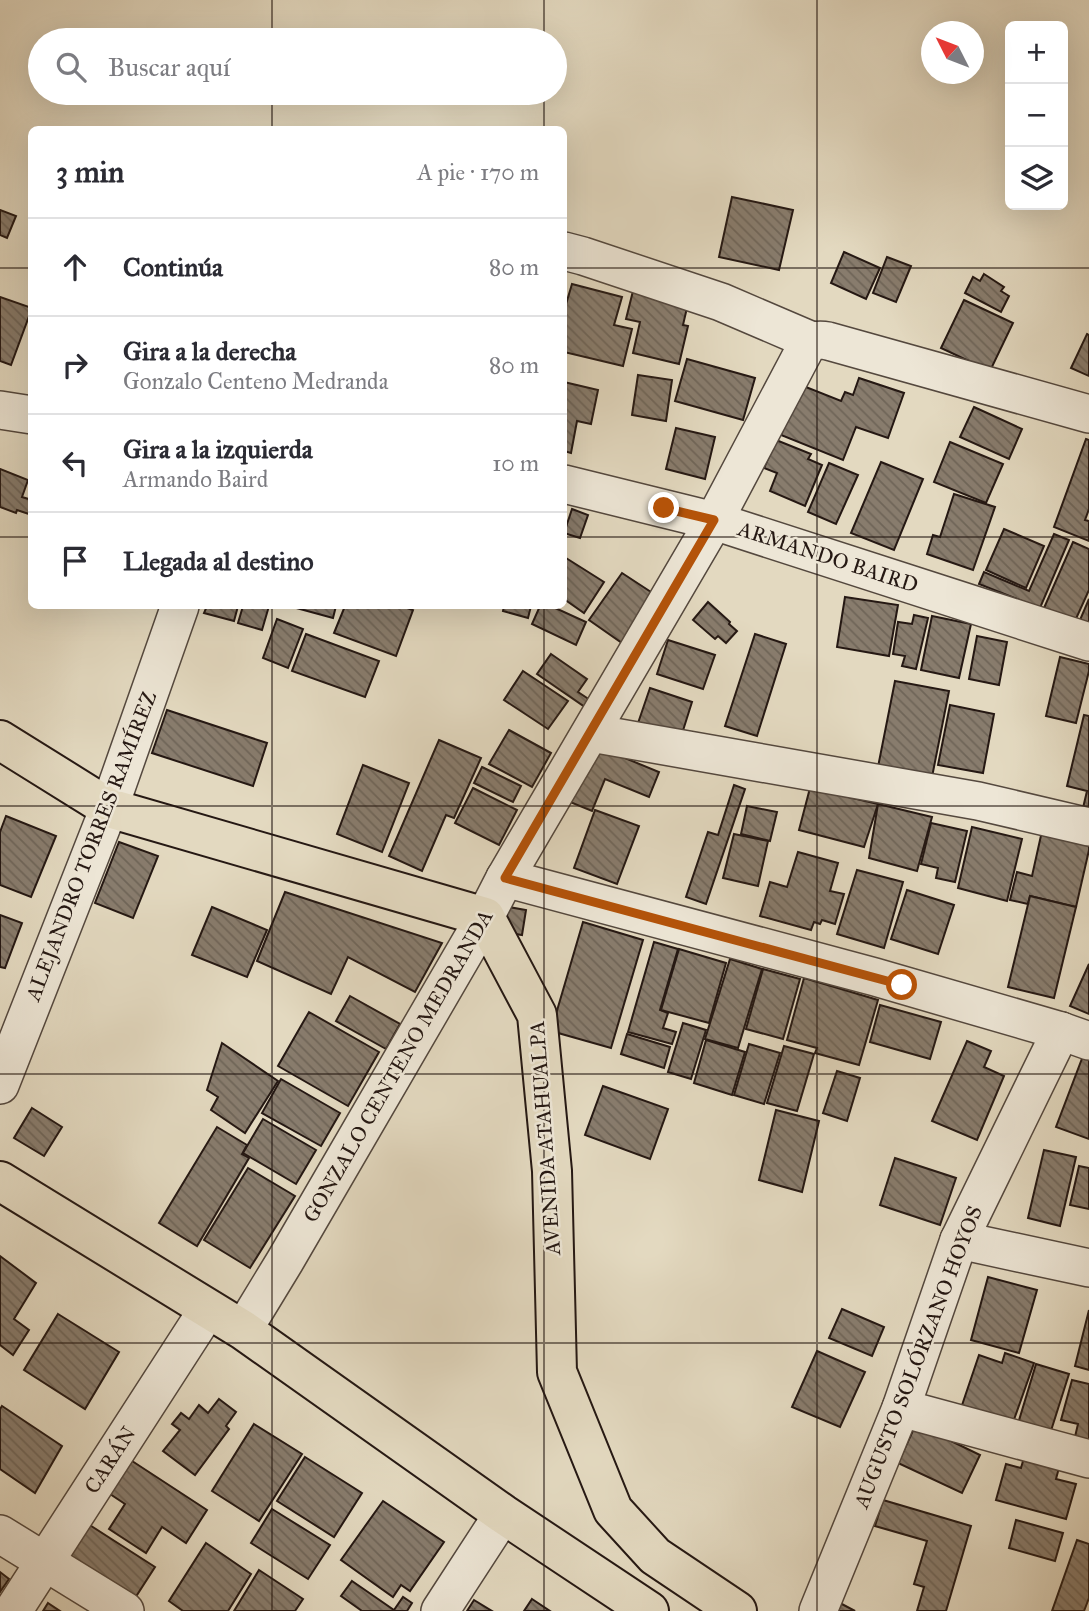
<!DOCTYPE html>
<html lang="es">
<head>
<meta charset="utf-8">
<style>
	:root { --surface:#fff; --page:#f2f2f3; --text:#2b2b33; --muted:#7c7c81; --line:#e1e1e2 }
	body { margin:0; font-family:"IM FELL Great Primer",serif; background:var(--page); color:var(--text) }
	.controls { position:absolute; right:21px; top:21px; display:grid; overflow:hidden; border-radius:10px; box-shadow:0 7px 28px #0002 }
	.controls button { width:63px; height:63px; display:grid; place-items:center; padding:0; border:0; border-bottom:2px solid var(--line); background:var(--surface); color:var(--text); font:35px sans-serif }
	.compass { position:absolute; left:921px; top:21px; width:63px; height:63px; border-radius:50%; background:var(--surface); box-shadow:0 7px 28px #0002; rotate:312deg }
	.stop { position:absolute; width:21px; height:21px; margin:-16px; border:5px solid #b45309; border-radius:50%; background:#fff }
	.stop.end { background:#b45309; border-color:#fff; box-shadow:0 2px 7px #0008 }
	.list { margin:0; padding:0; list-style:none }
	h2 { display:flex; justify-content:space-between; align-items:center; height:91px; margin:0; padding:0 28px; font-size:30px }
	h2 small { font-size:23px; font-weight:400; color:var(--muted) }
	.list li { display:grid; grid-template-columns:46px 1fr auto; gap:21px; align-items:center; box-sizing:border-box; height:98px; padding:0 28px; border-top:2px solid var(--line) }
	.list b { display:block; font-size:26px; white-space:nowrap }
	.list p { margin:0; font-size:23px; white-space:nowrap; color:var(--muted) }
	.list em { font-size:23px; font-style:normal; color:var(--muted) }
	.icon { flex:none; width:38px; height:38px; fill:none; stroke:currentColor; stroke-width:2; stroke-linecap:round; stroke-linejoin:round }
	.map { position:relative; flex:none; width:1089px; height:1611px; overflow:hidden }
	.search { position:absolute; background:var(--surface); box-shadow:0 7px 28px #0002; left:28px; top:28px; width:539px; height:77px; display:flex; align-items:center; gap:18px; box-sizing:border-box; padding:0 24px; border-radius:38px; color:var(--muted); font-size:26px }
	.panel { position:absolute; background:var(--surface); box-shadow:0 7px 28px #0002; left:28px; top:126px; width:539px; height:483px; border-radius:10px }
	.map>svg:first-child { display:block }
	.building { fill:url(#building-back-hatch); stroke:#251813; stroke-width:2 }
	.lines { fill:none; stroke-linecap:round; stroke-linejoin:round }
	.street-casing { stroke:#54483e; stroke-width:40 }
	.highway-casing { stroke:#251813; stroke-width:42 }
	.street { stroke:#ede6d6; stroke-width:37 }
	.highway { stroke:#e3d9c0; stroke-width:38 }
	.route { stroke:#b45309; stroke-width:9 }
	.grid { fill:none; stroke:#251813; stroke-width:2; stroke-opacity:0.55 }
	.labels { text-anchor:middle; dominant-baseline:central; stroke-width:5; stroke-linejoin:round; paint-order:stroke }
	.street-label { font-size:21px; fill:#251813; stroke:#ede6d6 }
</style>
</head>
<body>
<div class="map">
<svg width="1089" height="1611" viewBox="0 0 1089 1611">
	<defs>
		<pattern id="building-back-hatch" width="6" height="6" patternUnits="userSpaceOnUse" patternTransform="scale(1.75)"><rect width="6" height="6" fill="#887c6d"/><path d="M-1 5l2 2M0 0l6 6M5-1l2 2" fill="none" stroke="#6f6558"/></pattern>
	</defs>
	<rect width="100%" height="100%" fill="#e3d9c0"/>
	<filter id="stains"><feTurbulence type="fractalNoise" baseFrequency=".00286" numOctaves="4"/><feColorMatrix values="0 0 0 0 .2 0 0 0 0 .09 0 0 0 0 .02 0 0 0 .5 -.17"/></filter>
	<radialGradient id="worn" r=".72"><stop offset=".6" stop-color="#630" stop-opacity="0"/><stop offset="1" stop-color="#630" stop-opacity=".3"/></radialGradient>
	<!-- building -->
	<g class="building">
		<polygon points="732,197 793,210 779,270 719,257"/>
		<polygon points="0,210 16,216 7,238 0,235"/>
		<polygon points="844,252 880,268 866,299 831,283"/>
		<polygon points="887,257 911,266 896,302 873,293"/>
		<polygon points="984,274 1004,287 1001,291 1009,296 1001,312 965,293 973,277 980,281"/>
		<polygon points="572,284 622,297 614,325 632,329 623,366 564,352 564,311"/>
		<polygon points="634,287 689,299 683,325 688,326 679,364 633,353 640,322 626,319"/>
		<polygon points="0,297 32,308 11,365 0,361"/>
		<polygon points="964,300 1013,323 990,371 941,348"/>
		<polygon points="1087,334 1089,335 1089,376 1071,368"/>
		<polygon points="687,359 755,378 743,420 675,401"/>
		<polygon points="638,375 672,380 666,421 632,415"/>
		<polygon points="859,378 904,393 888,438 856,427 843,460 781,435 801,385 841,401 845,392 853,395"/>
		<polygon points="564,382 598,390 591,424 577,421 571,453 564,451"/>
		<polygon points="974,407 1022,429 1009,459 960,437"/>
		<polygon points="676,428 715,437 705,479 666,469"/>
		<polygon points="1086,439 1089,440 1089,509 1085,520 1089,521 1089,541 1054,527"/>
		<polygon points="776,440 811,454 808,459 822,465 805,506 770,491 777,473 764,468"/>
		<polygon points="950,442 1003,464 986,503 934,482"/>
		<polygon points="881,462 923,479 894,550 851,533"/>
		<polygon points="829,463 858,475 836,524 808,512"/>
		<polygon points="0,469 28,480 22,497 32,500 32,515 17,510 16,513 0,507"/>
		<polygon points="954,494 995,507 973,570 927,554 933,535 940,537"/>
		<polygon points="572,509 588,515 580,538 564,533"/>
		<polygon points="1004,529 1044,546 1026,588 986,570"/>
		<polygon points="1054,534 1069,540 1040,608 979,584 984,572 1029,591"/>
		<polygon points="1073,542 1089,549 1089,590 1075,621 1044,608"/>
		<polygon points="566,558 604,582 584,613 564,599 564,561"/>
		<polygon points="622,573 654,594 622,643 589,620"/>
		<polygon points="845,597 898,605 889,656 837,647"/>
		<polygon points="1089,599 1089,624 1080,620"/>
		<polygon points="708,602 730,622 729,624 737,631 726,643 718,636 715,639 693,620"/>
		<polygon points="207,606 238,606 234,621 204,613"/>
		<polygon points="243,606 269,606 262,630 238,623"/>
		<polygon points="289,606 336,606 333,618"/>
		<polygon points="345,606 401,606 413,610 396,656 334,633"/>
		<polygon points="504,606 531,606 528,618 503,611"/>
		<polygon points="540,606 551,606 586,622 576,645 532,624"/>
		<polygon points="914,615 928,618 916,669 902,666 905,656 893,654 898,622 912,624"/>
		<polygon points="932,616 971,624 959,678 921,670"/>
		<polygon points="277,619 303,629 288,668 263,658"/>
		<polygon points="306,634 379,661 365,697 292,671"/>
		<polygon points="755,634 786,644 757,736 725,726"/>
		<polygon points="977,636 1007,642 999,685 969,679"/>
		<polygon points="668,640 715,655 703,689 657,674"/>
		<polygon points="551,654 587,679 578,692 590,700 585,707 537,674"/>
		<polygon points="1060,657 1089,664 1089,671 1076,723 1046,716"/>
		<polygon points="523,671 568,701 548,729 504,700"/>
		<polygon points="895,681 949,691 931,782 877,772"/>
		<polygon points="650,688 692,702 680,740 637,726"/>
		<polygon points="950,705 994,714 983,773 938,765"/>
		<polygon points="167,710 267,743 253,786 152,753"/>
		<polygon points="1084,715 1089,716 1089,809 1083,808 1087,791 1067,786"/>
		<polygon points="509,730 551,753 532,787 489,764"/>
		<polygon points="439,740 481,758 454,818 446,815 422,871 389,856"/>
		<polygon points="593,745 659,772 649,797 605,779 592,811 570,802"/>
		<polygon points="363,765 409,783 382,852 337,834"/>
		<polygon points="482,767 521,786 513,802 474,783"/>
		<polygon points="734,785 745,789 706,904 686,897 708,832 718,835"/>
		<polygon points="473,788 517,810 499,845 455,823"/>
		<polygon points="810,788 878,804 864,847 799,830"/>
		<polygon points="878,804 932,817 917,871 869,858"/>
		<polygon points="747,806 777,812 770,841 741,834"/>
		<polygon points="595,810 639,826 617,884 574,868"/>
		<polygon points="6,816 56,836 31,897 0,885 0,832"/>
		<polygon points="931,823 967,831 955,882 936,878 938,868 921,864"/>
		<polygon points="972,827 1022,839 1007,901 958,888"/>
		<polygon points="1042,831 1089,842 1089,850 1076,907 1030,896 1028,904 1010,900 1017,872 1032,876"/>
		<polygon points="734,834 768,841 758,886 723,878"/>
		<polygon points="119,842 158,856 133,918 95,903"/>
		<polygon points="798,852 838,863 830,891 844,894 835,924 822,920 820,924 814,922 811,930 760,916 770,882 787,887"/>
		<polygon points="857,870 903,882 884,948 837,934"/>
		<polygon points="907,890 954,905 938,954 891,939"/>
		<polygon points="285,892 442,943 415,992 348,957 331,994 257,961"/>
		<polygon points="1030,896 1076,907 1054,998 1008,987"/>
		<polygon points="503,906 526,910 522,935 498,931"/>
		<polygon points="212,907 267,930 247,977 192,955"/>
		<polygon points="0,915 22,923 5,968 0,967"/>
		<polygon points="583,922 643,940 611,1048 551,1031"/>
		<polygon points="654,942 678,949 660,1010 668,1013 663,1028 676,1032 672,1044 628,1032"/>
		<polygon points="679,949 726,963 709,1023 661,1010"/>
		<polygon points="730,959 762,969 738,1048 705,1039"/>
		<polygon points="1089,964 1089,1014 1070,1006"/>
		<polygon points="763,969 800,979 783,1039 746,1029"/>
		<polygon points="804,978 878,1000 859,1065 815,1053 817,1048 787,1040"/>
		<polygon points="350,996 400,1024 386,1049 336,1021"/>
		<polygon points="880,1005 941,1022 930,1059 870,1042"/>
		<polygon points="309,1012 379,1052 348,1106 278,1066"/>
		<polygon points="683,1023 706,1030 691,1079 668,1072"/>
		<polygon points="627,1034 670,1047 664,1068 621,1054"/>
		<polygon points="706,1040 745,1052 732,1095 694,1083"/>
		<polygon points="967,1041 991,1051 984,1067 1004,1076 977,1140 932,1121"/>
		<polygon points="222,1043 278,1081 245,1133 211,1110 218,1097 207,1090"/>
		<polygon points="749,1044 780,1053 764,1104 734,1095"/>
		<polygon points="784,1046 814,1054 797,1111 767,1103"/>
		<polygon points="1083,1056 1089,1058 1089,1139 1056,1127"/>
		<polygon points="837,1071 860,1078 847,1121 823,1113"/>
		<polygon points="281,1079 340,1113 321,1146 262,1113"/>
		<polygon points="603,1086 668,1109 650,1159 585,1135"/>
		<polygon points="32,1108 62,1127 44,1156 14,1138"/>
		<polygon points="776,1110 819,1121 802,1192 759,1180"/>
		<polygon points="263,1119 316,1150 296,1184 243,1153"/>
		<polygon points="217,1127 247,1145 242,1154 249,1158 197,1246 159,1223"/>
		<polygon points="1044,1150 1076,1157 1060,1226 1028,1218"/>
		<polygon points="895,1158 956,1178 940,1225 880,1205"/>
		<polygon points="1079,1166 1089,1168 1089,1209 1070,1205"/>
		<polygon points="248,1168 295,1196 250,1268 204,1240"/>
		<polygon points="0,1256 36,1283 14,1319 29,1330 13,1355 0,1345"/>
		<polygon points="988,1277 1037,1290 1019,1353 971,1340"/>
		<polygon points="842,1309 884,1327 872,1356 829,1338"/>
		<polygon points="1089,1310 1089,1370 1075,1366"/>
		<polygon points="58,1314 119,1352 85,1409 24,1370"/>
		<polygon points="817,1351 865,1372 840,1427 792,1407"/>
		<polygon points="1005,1353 1034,1363 1010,1431 959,1414 979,1355 1002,1363"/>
		<polygon points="1036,1364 1069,1374 1049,1437 1017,1427"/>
		<polygon points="1072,1380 1089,1384 1089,1445 1074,1441 1078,1424 1061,1420"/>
		<polygon points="219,1399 236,1412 226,1426 229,1429 195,1475 163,1451 180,1430 172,1424 181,1413 189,1419 199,1405 208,1413"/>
		<polygon points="2,1406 62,1446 35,1493 0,1469 0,1409"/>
		<polygon points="254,1424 302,1454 259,1521 212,1491"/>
		<polygon points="916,1424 980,1455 962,1493 898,1463"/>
		<polygon points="1025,1454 1060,1464 1056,1479 1076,1484 1066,1519 996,1500 1006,1464 1021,1468"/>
		<polygon points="305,1457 362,1493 334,1537 277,1501"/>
		<polygon points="129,1459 207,1510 186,1543 162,1527 146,1553 109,1529 125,1504 107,1492"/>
		<polygon points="883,1500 971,1526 946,1611 917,1611 924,1587 914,1584 927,1541 875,1526"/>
		<polygon points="383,1501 444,1542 410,1591 401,1585 393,1597 341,1560"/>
		<polygon points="272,1509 330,1545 308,1579 251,1543"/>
		<polygon points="1016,1520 1063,1533 1055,1561 1009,1548"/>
		<polygon points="88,1524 155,1567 135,1598 68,1555"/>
		<polygon points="1077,1540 1089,1544 1089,1598 1084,1611 1052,1611"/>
		<polygon points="206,1543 251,1574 228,1611 183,1611 169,1601"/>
		<polygon points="259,1570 303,1599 295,1611 234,1611"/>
		<polygon points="0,1572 9,1579 0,1592"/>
		<polygon points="352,1581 394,1610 403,1597 412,1603 407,1611 362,1611 341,1596"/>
		<polygon points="532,1599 550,1611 524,1611"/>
		<polygon points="474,1600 492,1611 467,1611"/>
		<polygon points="838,1602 855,1611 833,1611"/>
		<polygon points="48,1603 60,1611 43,1611"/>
	</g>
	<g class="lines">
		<!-- street casing -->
		<g class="street-casing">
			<g id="street">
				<polyline points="564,251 583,256 721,302 812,341"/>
				<polyline points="0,410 32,415"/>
				<polyline points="564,484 714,521 1089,642"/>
				<polyline points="591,733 978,801 1089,827"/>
				<polyline points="505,878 875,977 1061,1031 1089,1041"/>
				<polyline points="0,1085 109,808 180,606"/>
				<polyline points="959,1240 1089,1268"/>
				<path d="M243,1330l42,-69 200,-344 20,-39 209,-357 92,-174c7,-7 12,-8 22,-6l261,73"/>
				<polyline points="901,1408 1089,1459"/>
				<polyline points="0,1534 125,1611"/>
				<polyline points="13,1611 208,1309"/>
				<polyline points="440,1611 503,1514"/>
				<polyline points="818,1611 901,1408 959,1240 1061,1031"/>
			</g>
		</g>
		<!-- highway casing -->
		<g class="highway-casing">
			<g id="highway">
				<polyline points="0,740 109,808 485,917 537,1015 552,1171 557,1372 613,1510 655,1556 737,1611"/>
				<polyline points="0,1181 243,1330 503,1514 649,1611"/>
			</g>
		</g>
		<!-- street -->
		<use href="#street" class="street"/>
		<!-- highway -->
		<use href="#highway" class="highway"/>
	</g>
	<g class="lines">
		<!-- route -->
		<polyline class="route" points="664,508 714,520 505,878 902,985"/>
	</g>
	<!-- grid -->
	<path class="grid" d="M272,0v40M544,0v40M817,0v1611M272,93v37M544,93v37M0,268h32M564,268h525M0,537h32M564,537h525M272,606v1005M544,606v1005M0,806h1089M0,1074h1089M0,1343h1089"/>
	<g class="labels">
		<!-- street labels -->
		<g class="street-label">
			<text transform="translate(828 557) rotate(18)">ARMANDO BAIRD</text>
			<text transform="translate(91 846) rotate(-69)">ALEJANDRO TORRES RAMÍREZ</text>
			<text transform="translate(398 1066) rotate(-60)">GONZALO CENTENO MEDRANDA</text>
			<text transform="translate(545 1138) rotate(-94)">AVENIDA ATAHUALPA</text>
			<text transform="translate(918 1357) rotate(-69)">AUGUSTO SOLÓRZANO HOYOS</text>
			<text transform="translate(110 1460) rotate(-57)">CARÁN</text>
		</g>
	</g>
	<rect width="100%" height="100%" filter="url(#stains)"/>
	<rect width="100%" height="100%" fill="url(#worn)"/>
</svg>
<div class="controls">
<button>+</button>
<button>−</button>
<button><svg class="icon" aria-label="layers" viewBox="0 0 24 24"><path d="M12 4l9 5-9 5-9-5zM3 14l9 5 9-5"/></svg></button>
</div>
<svg class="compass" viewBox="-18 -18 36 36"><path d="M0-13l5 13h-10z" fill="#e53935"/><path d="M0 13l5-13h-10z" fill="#7c7c81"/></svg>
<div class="stop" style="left:902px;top:985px"></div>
<div class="stop end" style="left:664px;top:508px"></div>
<div class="search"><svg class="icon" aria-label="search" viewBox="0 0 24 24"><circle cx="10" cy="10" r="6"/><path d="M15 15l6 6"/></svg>Buscar aquí</div>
<section class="panel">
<h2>3 min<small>A pie · 170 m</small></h2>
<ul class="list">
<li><svg class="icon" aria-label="ahead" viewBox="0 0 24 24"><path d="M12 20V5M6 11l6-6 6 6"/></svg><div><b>Continúa</b></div><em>80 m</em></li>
<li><svg class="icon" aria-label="right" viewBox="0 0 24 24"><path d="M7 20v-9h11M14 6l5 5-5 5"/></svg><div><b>Gira a la derecha</b><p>Gonzalo Centeno Medranda</p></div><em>80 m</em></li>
<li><svg class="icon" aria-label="left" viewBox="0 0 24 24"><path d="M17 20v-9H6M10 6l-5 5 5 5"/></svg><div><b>Gira a la izquierda</b><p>Armando Baird</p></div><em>10 m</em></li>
<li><svg class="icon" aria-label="arrive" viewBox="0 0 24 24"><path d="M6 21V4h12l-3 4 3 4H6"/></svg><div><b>Llegada al destino</b></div></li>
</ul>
</section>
</div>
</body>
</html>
